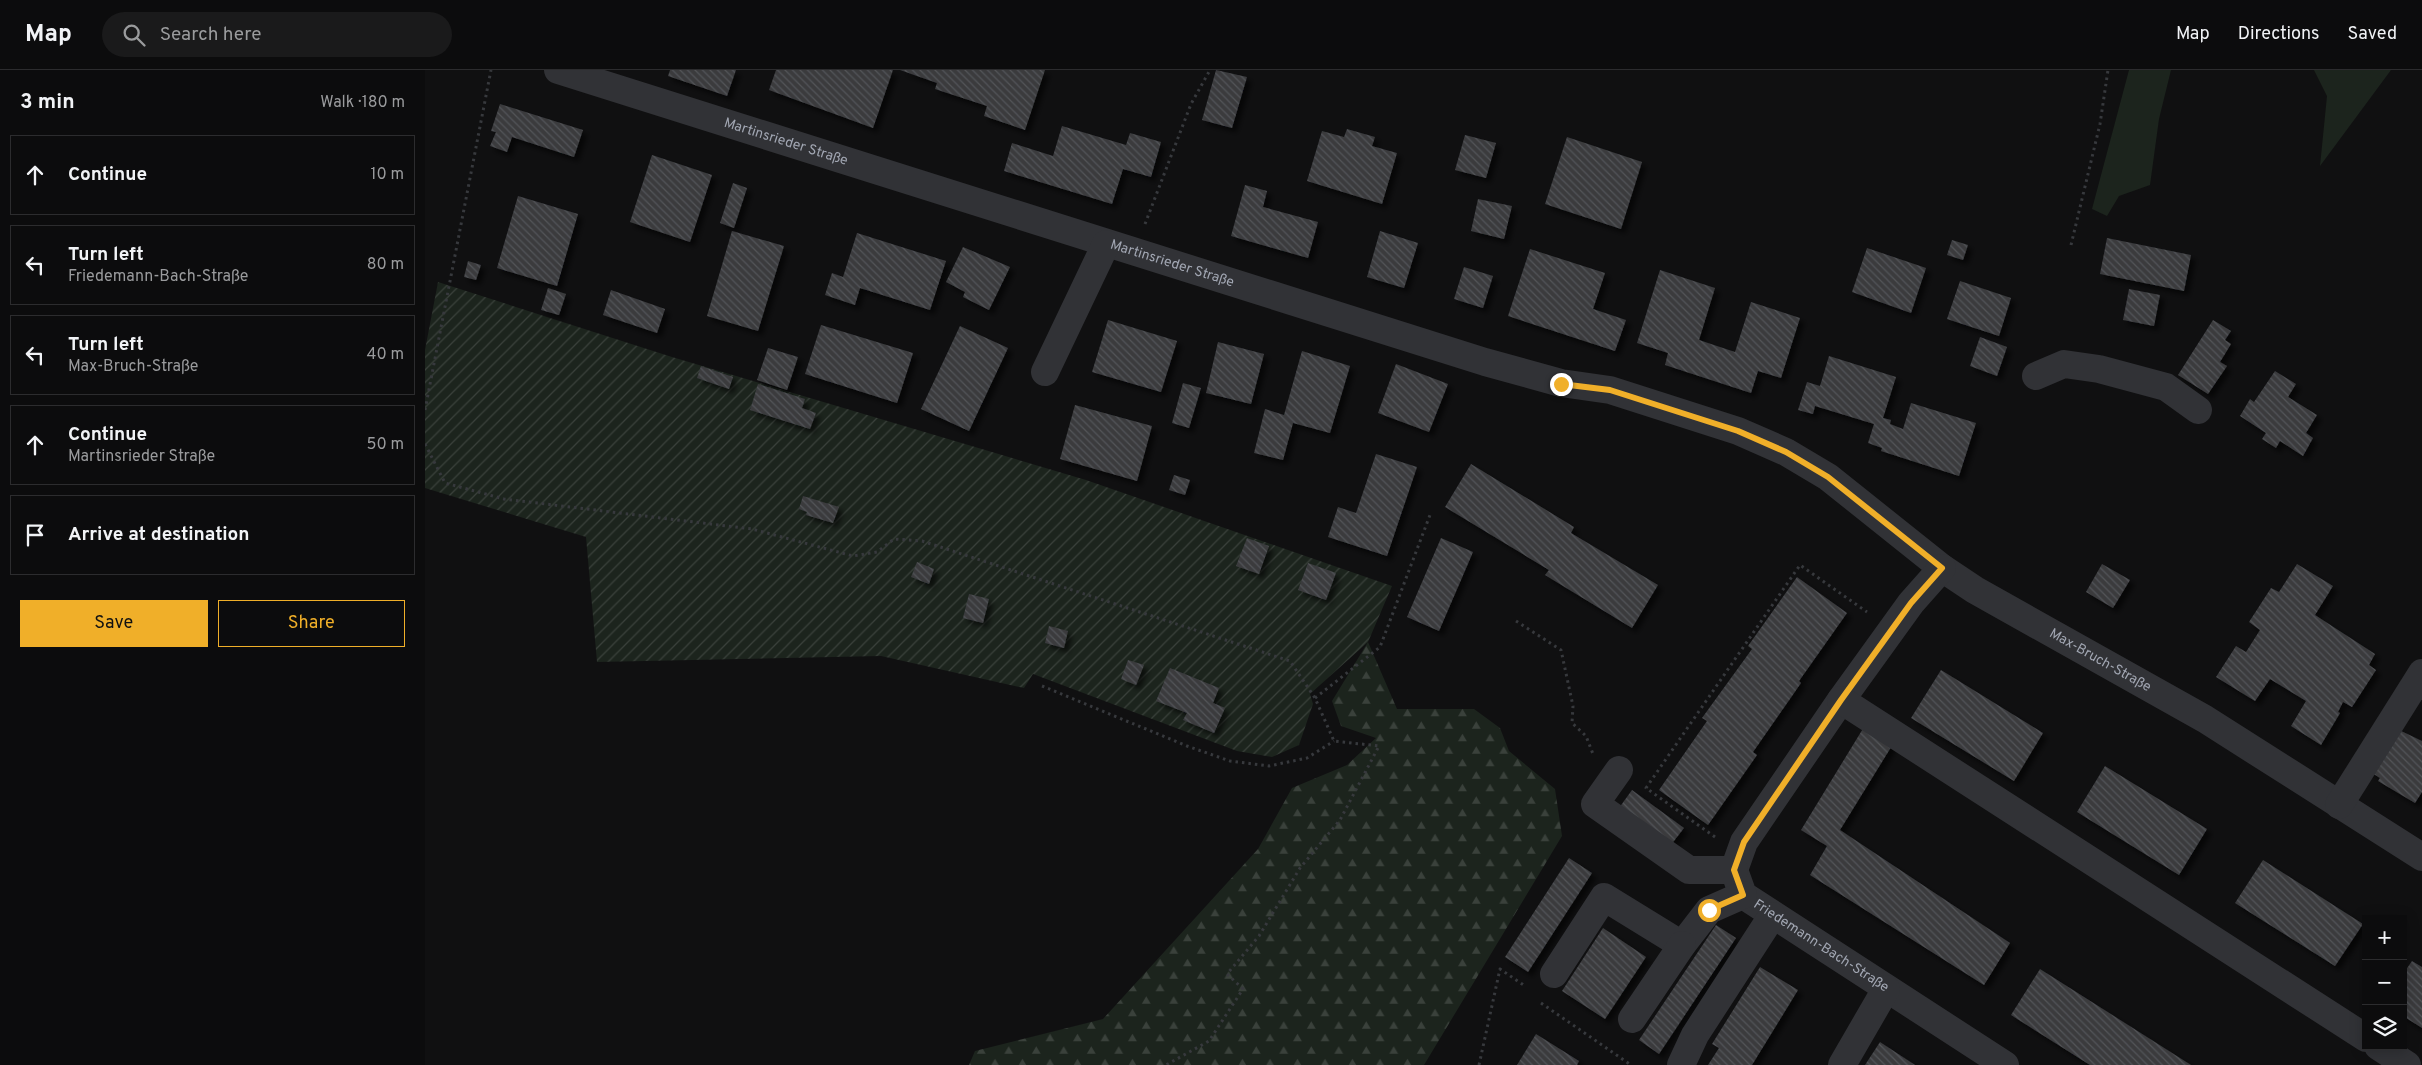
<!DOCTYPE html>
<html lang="en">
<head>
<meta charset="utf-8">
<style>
	:root { --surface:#0c0c0d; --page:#1a1a1b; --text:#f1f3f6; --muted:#9a9b9d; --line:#2c2c2e; --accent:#f0af29 }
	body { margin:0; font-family:Overpass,sans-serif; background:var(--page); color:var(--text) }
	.controls { position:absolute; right:15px; bottom:15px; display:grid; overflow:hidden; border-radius:0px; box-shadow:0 2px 12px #0003 }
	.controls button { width:45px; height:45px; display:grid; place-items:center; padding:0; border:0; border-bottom:1px solid var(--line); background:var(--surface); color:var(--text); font:25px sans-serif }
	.stop { position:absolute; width:15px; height:15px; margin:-11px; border:4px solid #f0af29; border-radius:50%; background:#fff }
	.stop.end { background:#f0af29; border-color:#fff; box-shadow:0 1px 5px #0008 }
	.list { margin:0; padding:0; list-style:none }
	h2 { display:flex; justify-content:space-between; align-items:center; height:65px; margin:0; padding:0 20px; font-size:21px }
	h2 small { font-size:16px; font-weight:400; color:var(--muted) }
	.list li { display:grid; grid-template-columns:32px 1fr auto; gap:15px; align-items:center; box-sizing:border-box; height:80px; margin:0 10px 10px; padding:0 10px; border:1px solid var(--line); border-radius:0px }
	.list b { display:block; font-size:19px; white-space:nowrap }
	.list p { margin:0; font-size:16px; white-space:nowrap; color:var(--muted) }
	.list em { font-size:16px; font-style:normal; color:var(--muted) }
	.actions { display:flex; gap:10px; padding:15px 20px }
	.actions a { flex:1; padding:11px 0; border:1px solid var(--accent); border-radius:0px; text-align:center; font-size:18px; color:var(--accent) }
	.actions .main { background:var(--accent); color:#111 }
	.icon { flex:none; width:28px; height:28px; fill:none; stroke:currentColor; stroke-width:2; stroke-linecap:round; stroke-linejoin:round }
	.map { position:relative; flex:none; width:1997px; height:995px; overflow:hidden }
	header { display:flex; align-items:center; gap:30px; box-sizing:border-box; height:70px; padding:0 25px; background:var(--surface); border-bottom:1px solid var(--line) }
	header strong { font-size:24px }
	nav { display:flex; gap:28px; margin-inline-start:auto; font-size:18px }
	.search { width:350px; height:45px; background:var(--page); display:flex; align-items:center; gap:12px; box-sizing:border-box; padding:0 18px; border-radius:28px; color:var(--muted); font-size:19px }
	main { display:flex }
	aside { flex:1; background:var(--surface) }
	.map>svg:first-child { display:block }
	.green { fill:#1c241d }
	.forest { fill:url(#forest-firs) }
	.garden { fill:url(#garden-furrows) }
	.building { fill:url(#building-back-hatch); filter:url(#shadow) }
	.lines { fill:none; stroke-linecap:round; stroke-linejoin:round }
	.path { stroke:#37393d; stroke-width:3; stroke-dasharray:2.5 4; stroke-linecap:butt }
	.minor { stroke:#313236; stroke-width:28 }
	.route { stroke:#f0af29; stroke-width:6 }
	.labels { text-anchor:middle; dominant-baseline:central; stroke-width:4.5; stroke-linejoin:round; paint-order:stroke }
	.street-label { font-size:14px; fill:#a1a6b2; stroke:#0b0b0c }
</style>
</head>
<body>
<header>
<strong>Map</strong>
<div class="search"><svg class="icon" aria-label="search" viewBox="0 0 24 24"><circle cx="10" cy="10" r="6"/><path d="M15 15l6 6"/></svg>Search here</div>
<nav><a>Map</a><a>Directions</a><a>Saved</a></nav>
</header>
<main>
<aside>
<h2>3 min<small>Walk · 180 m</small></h2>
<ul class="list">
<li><svg class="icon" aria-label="ahead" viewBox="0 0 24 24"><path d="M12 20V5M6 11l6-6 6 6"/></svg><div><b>Continue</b></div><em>10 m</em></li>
<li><svg class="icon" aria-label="left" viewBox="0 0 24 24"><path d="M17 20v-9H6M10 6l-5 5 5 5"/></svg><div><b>Turn left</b><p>Friedemann-Bach-Straße</p></div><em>80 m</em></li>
<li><svg class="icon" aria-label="left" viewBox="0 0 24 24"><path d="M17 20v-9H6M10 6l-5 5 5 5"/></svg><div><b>Turn left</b><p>Max-Bruch-Straße</p></div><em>40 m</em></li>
<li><svg class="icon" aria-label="ahead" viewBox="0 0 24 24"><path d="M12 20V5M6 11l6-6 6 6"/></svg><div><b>Continue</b><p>Martinsrieder Straße</p></div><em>50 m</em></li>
<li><svg class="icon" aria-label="arrive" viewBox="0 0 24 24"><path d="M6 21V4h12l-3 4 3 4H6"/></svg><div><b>Arrive at destination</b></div></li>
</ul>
<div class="actions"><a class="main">Save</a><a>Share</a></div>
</aside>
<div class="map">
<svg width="1997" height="995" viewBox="0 0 1997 995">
	<defs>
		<pattern id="forest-firs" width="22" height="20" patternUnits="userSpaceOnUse" patternTransform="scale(1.25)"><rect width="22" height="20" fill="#1c241d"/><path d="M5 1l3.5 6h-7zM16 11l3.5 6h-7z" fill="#3a413b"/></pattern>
		<pattern id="garden-furrows" width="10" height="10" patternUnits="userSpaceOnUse" patternTransform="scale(1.25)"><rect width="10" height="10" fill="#1c241d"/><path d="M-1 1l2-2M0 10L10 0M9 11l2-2" fill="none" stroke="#3a413b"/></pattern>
		<pattern id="building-back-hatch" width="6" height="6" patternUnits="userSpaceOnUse" patternTransform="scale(1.25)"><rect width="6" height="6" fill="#3a3b3e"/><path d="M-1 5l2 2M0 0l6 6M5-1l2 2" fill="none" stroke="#535458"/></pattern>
		<filter id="shadow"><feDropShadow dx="4.5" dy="4.5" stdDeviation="2.5" flood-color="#0009"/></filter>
	</defs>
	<rect width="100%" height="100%" fill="#101011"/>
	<!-- green -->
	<g class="green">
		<polygon points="1704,0 1746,0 1734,49 1725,115 1694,126 1682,146 1667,139"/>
		<polygon points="1889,0 1966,0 1895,96 1902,26"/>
	</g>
	<!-- forest -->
	<polygon class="forest" points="943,572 972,639 1049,639 1075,658 1084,681 1130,719 1137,766 999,995 544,995 550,981 678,949 833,779 867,718 922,695 951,668 916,656 907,631"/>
	<!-- garden -->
	<polygon class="garden" points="13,212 247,287 661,410 967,516 943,572 885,624 888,634 874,675 847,687 812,681 608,604 599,618 456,586 172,592 161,467 0,418 0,280"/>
	<!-- building -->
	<g class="building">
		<polygon points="245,0 311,0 302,26 243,6"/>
		<polygon points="351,0 468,0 448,58 344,20"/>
		<polygon points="475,0 620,0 600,60 559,46 562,36 510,19 512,13"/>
		<polygon points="791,0 822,7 807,58 777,50"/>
		<polygon points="75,34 158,60 149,87 87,67 82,82 65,76 71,62 66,61"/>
		<polygon points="637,56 701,75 705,63 736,72 726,107 698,99 687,134 579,101 587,73 628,86"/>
		<polygon points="922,59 950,67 947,76 972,83 957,134 882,111 897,61 919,67"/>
		<polygon points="1040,65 1071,73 1061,108 1030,100"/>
		<polygon points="1142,67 1217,92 1196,159 1120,134"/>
		<polygon points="227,85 287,105 265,172 205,152"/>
		<polygon points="308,113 322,118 309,158 295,153"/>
		<polygon points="820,115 842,121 838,137 893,152 883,188 806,166"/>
		<polygon points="93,126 153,144 132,216 72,198"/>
		<polygon points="1053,129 1087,136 1079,169 1046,161"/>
		<polygon points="307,161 359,176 333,261 282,246"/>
		<polygon points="955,161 993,173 979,218 942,207"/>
		<polygon points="432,163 521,191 505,240 435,218 430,235 400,225 407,203 418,207"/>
		<polygon points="1682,168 1766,185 1759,221 1675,204"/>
		<polygon points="1527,170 1543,175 1538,190 1522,185"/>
		<polygon points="538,177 585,197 564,240 538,227 540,222 521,212"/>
		<polygon points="1442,178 1501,198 1486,243 1427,222"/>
		<polygon points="1105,179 1180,203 1168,239 1201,250 1190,281 1083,246"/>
		<polygon points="43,191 56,195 51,210 39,207"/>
		<polygon points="1039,197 1068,206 1058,238 1029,229"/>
		<polygon points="1235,200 1290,218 1274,270 1310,282 1326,232 1375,248 1356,308 1333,301 1326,323 1240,295 1243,283 1212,273"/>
		<polygon points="1535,211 1586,228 1574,266 1522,249"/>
		<polygon points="123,218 141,224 134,245 116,240"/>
		<polygon points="1704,219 1735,225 1729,256 1698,250"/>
		<polygon points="186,220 240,239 232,263 178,245"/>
		<polygon points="683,250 752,271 736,322 667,302"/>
		<polygon points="1788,250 1806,261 1800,270 1806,274 1795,292 1802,296 1783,324 1753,305"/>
		<polygon points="396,255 488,283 472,333 380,304"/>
		<polygon points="535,256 583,278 544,361 496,339"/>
		<polygon points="1555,267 1582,277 1572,306 1545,296"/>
		<polygon points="793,272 839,284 826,334 781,323"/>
		<polygon points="343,278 373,287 362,320 332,310"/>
		<polygon points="877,281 925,296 905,363 868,353 858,390 829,383 840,339 859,345"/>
		<polygon points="1404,286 1471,307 1458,348 1466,350 1465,354 1478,359 1486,333 1551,353 1534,406 1456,381 1457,378 1443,373 1449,354 1390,336 1388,344 1373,340 1382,312 1395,316"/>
		<polygon points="971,294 1023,314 1004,362 953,343"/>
		<polygon points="276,296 308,307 304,319 272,308"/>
		<polygon points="1850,301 1871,314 1863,327 1892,345 1881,363 1888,368 1878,386 1855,371 1851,378 1837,369 1841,363 1815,346 1825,329 1829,332"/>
		<polygon points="758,313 776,318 764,358 747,353"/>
		<polygon points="333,314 380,329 377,338 391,343 385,359 325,340"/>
		<polygon points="650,335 727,356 712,411 635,389"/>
		<polygon points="951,384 992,397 962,486 903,467 913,437 931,443"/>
		<polygon points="1046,394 1149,457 1146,463 1233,515 1207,558 1120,505 1124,500 1020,437"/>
		<polygon points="749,405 765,410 760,425 744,420"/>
		<polygon points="378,426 414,437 408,453 381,445 382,442 374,439"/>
		<polygon points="822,468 844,476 834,504 811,496"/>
		<polygon points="1016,468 1048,482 1014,561 982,547"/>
		<polygon points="492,492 509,499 504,514 486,507"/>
		<polygon points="883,493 911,503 901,530 873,520"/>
		<polygon points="1677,494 1705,510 1688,538 1661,522"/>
		<polygon points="1872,494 1908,516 1890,545 1950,584 1944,595 1951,600 1927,637 1918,632 1913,642 1915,643 1896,675 1866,656 1881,631 1845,609 1830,631 1791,607 1811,576 1821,582 1835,560 1824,552 1846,518 1854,522"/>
		<polygon points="1372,507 1422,543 1374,611 1376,613 1328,682 1332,685 1283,755 1234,720 1282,651 1277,648 1327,579 1323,576"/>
		<polygon points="544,524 564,529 558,553 538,548"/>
		<polygon points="624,556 643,561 639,578 620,573"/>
		<polygon points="703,590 719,595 711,615 696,609"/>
		<polygon points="745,598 794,618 788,633 800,638 789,663 758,650 762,643 731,631"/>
		<polygon points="1516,600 1618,663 1589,711 1486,648"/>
		<polygon points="1439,657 1468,674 1415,760 1585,873 1559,915 1385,805 1402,776 1376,760"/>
		<polygon points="1970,658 1997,671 1997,722 1990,733 1953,711 1955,708 1944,701"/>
		<polygon points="1680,696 1782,759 1754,805 1652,742"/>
		<polygon points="1207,720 1259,758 1245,776 1194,738"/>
		<polygon points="1144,788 1167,803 1103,902 1080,887"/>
		<polygon points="1838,790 1938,854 1910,896 1810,833"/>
		<polygon points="1291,855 1311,868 1234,984 1214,970"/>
		<polygon points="1178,858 1221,887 1180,949 1137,921"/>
		<polygon points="1987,891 1997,897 1997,958 1978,946 1978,904"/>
		<polygon points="1335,897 1373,920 1327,995 1283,995 1294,978 1287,974"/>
		<polygon points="1615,899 1766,995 1665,995 1586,945"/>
		<polygon points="1111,964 1154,991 1152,995 1092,995"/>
		<polygon points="1455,972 1490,995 1440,995"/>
	</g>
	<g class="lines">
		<!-- path -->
		<g class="path">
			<polyline points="720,154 766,34 785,0"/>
			<polyline points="1646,175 1675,54 1683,0"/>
			<polyline points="0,340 66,0"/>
			<polyline points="0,374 20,413 79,429 327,459 428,486 452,482 469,469 497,471 865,591 890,628 909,671 954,676 915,750 875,798 834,866 802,904 818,919 784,971 741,995"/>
			<polyline points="1091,551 1136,580 1148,636 1147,653 1161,666 1168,684"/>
			<polyline points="617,616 762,676 805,691 844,696 882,688 909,671"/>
			<polyline points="890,628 955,577 1005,445"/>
			<polyline points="1290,767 1221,718 1375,495 1442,542"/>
			<polyline points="1116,933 1206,995"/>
			<polyline points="1054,995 1075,899 1100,916"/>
		</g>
		<!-- minor -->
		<g class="minor">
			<path id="s1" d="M133,0l927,292 76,21 49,7 128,41 48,21 42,25 114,91 33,22 230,129 217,138"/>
			<polyline points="620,302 681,174"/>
			<polyline points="1611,306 1639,294 1674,299 1741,317 1773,340"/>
			<path id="s2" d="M1517,498l-31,35 -70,97 -97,142 -10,28 9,25 262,170"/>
			<polyline points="1416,630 1941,968"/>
			<polyline points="1194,700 1170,734 1264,800 1309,800"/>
			<polyline points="1914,735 1997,603"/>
			<polyline points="1129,904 1179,827 1257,875 1284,840 1318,825"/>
			<polyline points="1207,949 1257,875"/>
			<polyline points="1953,976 1982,995"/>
			<polyline points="1256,995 1270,965 1347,846"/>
			<polyline points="1417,995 1461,919"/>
		</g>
	</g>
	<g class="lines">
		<!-- route -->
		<polyline class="route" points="1136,314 1185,320 1313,361 1361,382 1403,407 1517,498 1486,533 1416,630 1319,772 1309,800 1318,825 1284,840"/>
	</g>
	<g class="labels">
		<!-- street labels -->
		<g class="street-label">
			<text stroke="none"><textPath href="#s1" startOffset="239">Martinsrieder Straße</textPath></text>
			<text stroke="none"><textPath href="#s1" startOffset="644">Martinsrieder Straße</textPath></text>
			<text stroke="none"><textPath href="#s1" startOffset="1665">Max-Bruch-Straße</textPath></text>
			<text stroke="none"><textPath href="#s2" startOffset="488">Friedemann-Bach-Straße</textPath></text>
		</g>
	</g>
</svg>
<div class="controls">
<button>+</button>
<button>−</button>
<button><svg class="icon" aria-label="layers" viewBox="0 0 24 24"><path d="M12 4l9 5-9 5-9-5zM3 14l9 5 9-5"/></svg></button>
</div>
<div class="stop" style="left:1284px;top:840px"></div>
<div class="stop end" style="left:1136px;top:314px"></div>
</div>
</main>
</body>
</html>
